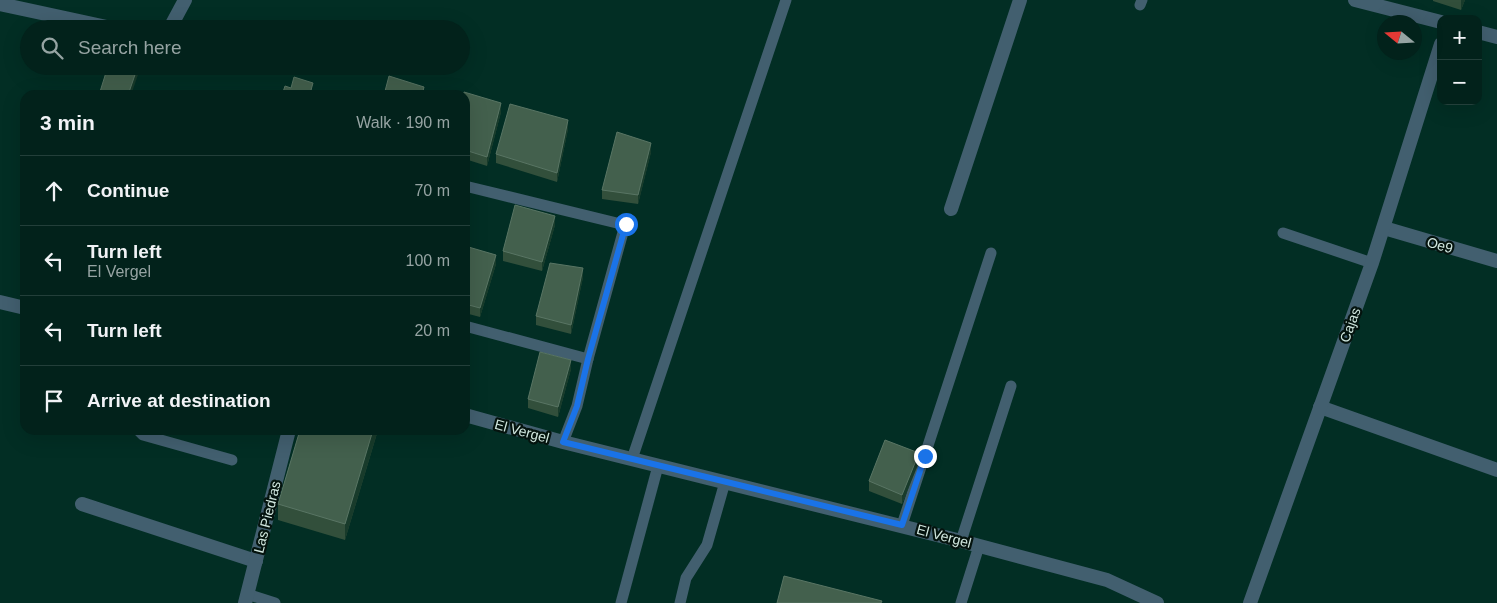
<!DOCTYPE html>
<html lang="en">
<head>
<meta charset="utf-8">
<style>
	:root { --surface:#02221b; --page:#102f28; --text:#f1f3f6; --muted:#96a4a3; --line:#233f3a }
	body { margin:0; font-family:Helvetica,sans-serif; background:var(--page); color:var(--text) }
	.controls { position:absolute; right:15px; top:15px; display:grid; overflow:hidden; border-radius:10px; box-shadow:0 5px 20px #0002 }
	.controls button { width:45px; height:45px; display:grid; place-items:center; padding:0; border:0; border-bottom:1px solid var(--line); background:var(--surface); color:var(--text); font:25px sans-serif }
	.compass { position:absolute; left:1377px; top:15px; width:45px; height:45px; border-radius:50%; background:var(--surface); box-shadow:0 5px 20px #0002; rotate:288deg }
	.stop { position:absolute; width:15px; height:15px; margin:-11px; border:4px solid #1a73e8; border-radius:50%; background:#fff }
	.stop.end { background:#1a73e8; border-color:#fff; box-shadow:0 1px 5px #0008 }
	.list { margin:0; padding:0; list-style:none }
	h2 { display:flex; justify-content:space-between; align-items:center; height:65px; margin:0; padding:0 20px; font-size:21px }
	h2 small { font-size:16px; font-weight:400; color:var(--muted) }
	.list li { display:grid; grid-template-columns:32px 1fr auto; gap:15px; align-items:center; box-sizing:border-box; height:70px; padding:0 20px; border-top:1px solid var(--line) }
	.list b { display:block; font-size:19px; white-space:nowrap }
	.list p { margin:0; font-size:16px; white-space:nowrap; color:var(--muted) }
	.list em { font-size:16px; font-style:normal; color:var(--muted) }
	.icon { flex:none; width:28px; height:28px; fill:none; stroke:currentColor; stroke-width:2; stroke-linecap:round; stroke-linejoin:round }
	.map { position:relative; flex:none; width:1497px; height:603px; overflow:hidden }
	.search { position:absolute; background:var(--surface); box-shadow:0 5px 20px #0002; left:20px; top:20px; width:450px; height:55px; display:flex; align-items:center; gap:12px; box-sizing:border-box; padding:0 18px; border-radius:28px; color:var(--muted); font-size:19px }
	.panel { position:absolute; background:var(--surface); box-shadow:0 5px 20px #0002; left:20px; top:90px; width:450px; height:345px; border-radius:15px }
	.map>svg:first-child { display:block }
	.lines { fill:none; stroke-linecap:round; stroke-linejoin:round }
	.service { stroke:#425f6f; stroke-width:11 }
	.minor { stroke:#425f6f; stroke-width:14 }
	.wall { fill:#324f3b }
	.shaded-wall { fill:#183b2b }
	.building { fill:#43604d; stroke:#597564 }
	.route { stroke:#1a73e8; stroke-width:6 }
	.labels { text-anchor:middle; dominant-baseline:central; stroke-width:4.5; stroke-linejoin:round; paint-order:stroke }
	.street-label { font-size:14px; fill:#d1e7df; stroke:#04130e }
</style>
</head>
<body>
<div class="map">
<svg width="1497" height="603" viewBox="0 0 1497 603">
	<rect width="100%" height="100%" fill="#022e24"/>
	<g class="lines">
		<!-- service -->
		<g class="service">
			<polyline points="1140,5 1142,0"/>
			<polyline points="465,186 625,225 588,359 577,406 563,442"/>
			<polyline points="1283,233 1372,263"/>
			<polyline points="465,326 588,359"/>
			<polyline points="138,430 143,435 232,460"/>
			<polyline points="632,459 786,0"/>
			<polyline points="902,525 991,253"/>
			<polyline points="961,541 1011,386"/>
			<polyline points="247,594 275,603"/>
			<polyline points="621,603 658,466"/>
			<polyline points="680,603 686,578 707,545 725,482"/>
			<polyline points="961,603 979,546"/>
		</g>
		<!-- minor -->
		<g class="minor">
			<polyline points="1355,0 1441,22"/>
			<polyline points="0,4 116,29"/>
			<polyline points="165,29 171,26 185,0"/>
			<polyline points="1478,32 1497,37"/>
			<polyline points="951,209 1020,0"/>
			<polyline points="1384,228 1497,261"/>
			<polyline points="0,302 25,308"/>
			<polyline points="1320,407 1497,470"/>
			<polyline points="465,415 563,442 961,541 1107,580 1157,603"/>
			<polyline points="82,504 256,561"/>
			<polyline points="245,603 289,430"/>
			<polyline points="1250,603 1372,263 1441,44"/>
		</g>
	</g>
	<!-- wall -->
	<g class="wall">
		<polygon points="1433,0 1465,0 1461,10 1433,1"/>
		<polygon points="465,95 501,112 487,166 465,159"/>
		<polygon points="568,129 557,182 496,163 496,154"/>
		<polygon points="651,152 638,204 602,199 602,190"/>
		<polygon points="555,225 542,271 503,261 503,251"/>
		<polygon points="465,246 496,264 480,317 465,313"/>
		<polygon points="583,277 571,334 536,325 536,316"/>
		<polygon points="571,369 558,417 528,408 528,399"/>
		<polygon points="300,430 378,430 345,540 278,520 278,504"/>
		<polygon points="919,462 902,504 869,491 869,481"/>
	</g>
	<!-- shaded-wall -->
	<g class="shaded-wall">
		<polygon points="1461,0 1465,0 1461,10"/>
		<polygon points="138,66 141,66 131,95 128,95"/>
		<polygon points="501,103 501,112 487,166 487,157"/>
		<polygon points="568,120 568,129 557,182 557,173"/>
		<polygon points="651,143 651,152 638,204 638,195"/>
		<polygon points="555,216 555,225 542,271 542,262"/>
		<polygon points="496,255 496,264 480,317 480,308"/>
		<polygon points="583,268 583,277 571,334 571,325"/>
		<polygon points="571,360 571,369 558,417 558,407"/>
		<polygon points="373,430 378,430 345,540 345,524"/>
		<polygon points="919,453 919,462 902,504 902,495"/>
	</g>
	<!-- building -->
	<g class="building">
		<polygon points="108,66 138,66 128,95 99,95"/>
		<polygon points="389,76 424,87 422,95 384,95"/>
		<polygon points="294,77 313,83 311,90 323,94 323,95 282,95 285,86 291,88"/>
		<polygon points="464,92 501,103 487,157 465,150 465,95 463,95"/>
		<polygon points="510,104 568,120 557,173 496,154"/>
		<polygon points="617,132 651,143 638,195 602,190"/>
		<polygon points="515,205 555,216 542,262 503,251"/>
		<polygon points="465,246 496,255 480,308 465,304"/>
		<polygon points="550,263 583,268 571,325 536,316"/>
		<polygon points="540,352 571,360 558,407 528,399"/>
		<polygon points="300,430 373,430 345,524 278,504"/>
		<polygon points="885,440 919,453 902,495 869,481"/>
		<polygon points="784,576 882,601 881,603 777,603"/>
	</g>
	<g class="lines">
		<!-- route -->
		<polyline class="route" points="626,224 588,359 577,406 563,442 902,525 925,456"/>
	</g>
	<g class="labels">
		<!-- street labels -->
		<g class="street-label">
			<text transform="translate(1440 245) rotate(16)">Oe9</text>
			<text transform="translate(1350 325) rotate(-70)">Cajas</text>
			<text transform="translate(522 431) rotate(15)">El Vergel</text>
			<text transform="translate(267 517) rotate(-76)">Las Piedras</text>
			<text transform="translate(944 536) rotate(15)">El Vergel</text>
		</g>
	</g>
</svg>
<div class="controls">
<button>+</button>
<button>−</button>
</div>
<svg class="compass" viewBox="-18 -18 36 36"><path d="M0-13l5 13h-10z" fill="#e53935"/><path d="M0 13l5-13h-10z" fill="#96a4a3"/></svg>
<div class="stop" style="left:626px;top:224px"></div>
<div class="stop end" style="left:925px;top:456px"></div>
<div class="search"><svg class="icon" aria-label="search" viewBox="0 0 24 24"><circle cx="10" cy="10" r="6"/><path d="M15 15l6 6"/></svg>Search here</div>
<section class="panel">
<h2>3 min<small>Walk · 190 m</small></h2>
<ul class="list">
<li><svg class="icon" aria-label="ahead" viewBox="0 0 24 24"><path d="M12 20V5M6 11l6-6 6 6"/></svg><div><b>Continue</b></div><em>70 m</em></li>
<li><svg class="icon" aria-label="left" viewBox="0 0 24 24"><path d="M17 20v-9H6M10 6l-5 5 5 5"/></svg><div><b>Turn left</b><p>El Vergel</p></div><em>100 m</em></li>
<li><svg class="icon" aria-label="left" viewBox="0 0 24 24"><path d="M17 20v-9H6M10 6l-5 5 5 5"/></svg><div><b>Turn left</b></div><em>20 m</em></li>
<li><svg class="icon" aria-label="arrive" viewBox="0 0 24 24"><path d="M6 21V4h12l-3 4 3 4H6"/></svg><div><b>Arrive at destination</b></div></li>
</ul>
</section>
</div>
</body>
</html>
